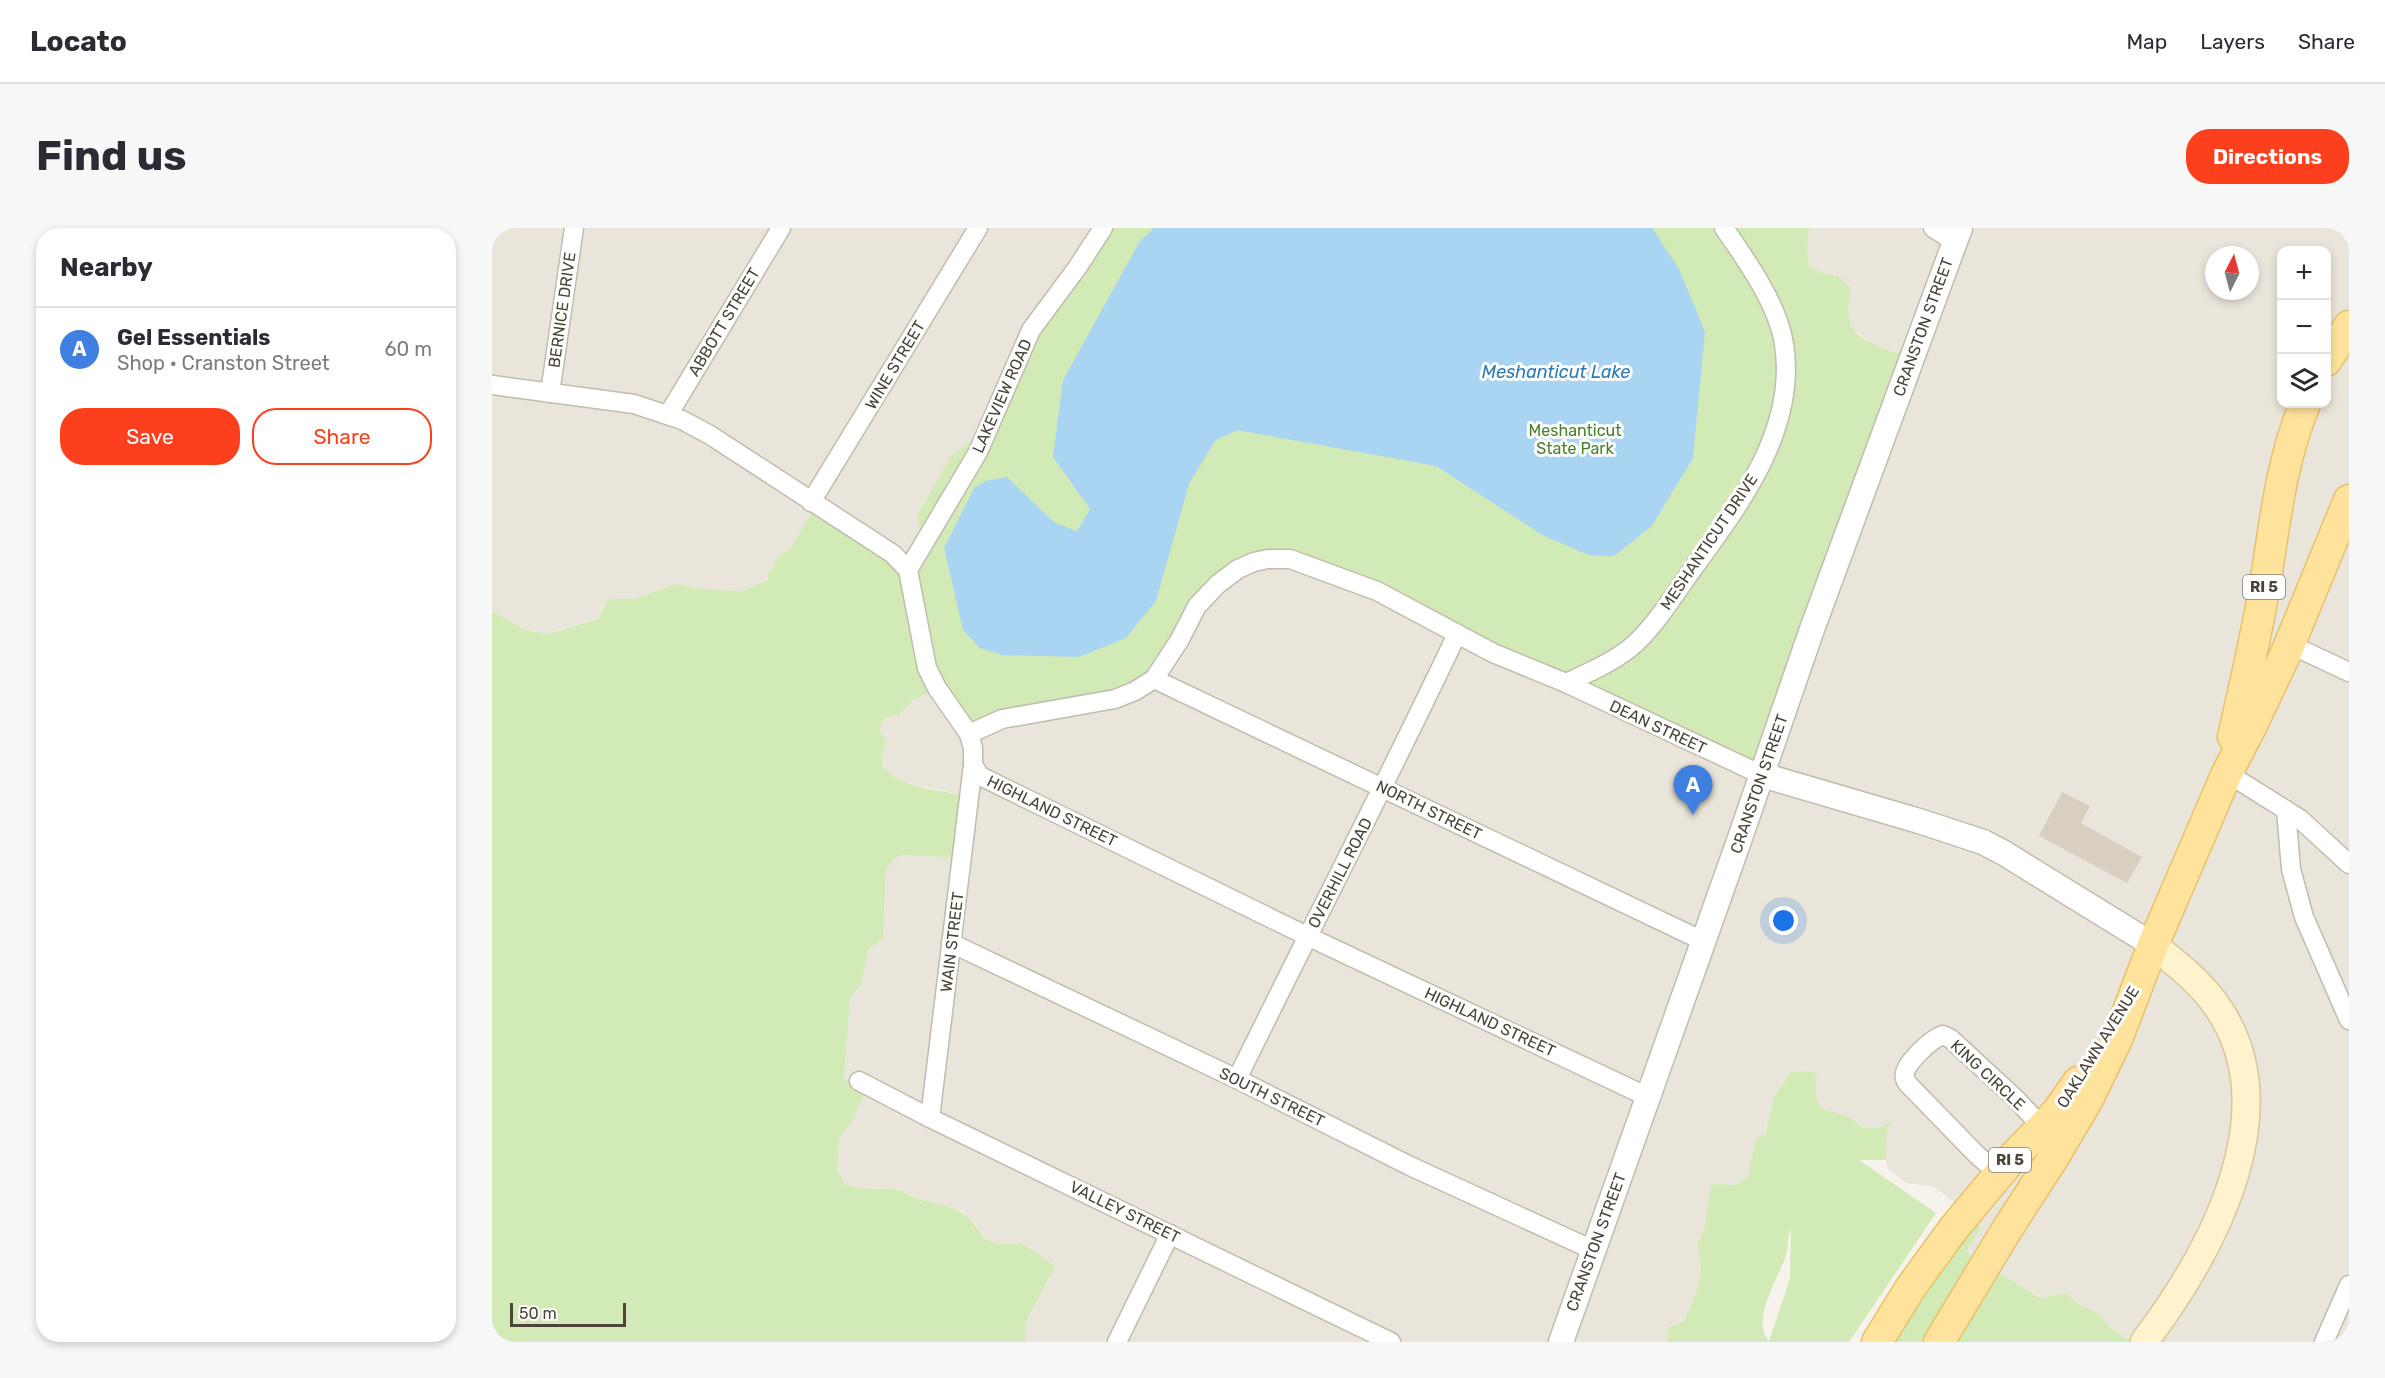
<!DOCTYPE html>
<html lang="en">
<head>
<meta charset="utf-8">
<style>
	:root { --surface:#fff; --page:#f7f7f7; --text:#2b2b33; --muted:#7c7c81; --line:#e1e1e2; --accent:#fc3f1d }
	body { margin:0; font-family:Rubik,sans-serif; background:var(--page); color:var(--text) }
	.controls { position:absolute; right:18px; top:18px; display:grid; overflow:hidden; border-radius:12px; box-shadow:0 3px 9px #0003 }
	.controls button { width:54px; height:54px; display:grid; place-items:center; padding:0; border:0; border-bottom:2px solid var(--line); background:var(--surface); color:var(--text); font:30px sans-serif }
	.compass { position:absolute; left:1713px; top:18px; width:54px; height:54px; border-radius:50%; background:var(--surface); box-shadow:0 3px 9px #0003; rotate:6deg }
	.scale { position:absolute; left:18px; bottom:15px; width:116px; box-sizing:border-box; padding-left:6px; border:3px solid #4b4439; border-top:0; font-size:16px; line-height:21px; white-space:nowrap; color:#4b4439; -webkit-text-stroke:4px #fff; paint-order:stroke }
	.you { position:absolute; left:1292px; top:693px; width:21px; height:21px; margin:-15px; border:4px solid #fff; border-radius:50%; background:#1a73e8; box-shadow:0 0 0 9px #1a73e833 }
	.badge { display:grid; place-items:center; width:39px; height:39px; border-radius:50%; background:var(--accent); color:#fff; font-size:20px; font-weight:700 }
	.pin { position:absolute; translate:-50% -50px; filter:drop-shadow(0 2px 3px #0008) }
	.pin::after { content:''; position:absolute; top:32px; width:21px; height:18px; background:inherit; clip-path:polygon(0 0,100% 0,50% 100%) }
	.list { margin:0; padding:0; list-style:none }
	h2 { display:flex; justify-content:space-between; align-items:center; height:78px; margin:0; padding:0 24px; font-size:26px }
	h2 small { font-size:20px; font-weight:400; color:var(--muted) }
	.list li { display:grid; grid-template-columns:39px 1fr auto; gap:18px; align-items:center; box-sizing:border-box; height:84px; padding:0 24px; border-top:2px solid var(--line) }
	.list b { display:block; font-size:22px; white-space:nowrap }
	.list p { margin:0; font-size:20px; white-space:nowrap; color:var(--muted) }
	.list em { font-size:20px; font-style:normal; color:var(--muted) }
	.actions { display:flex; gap:12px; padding:18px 24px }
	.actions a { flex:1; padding:14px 0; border:2px solid var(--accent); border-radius:24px; text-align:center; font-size:21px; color:var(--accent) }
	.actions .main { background:var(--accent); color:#fff }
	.icon { flex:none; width:33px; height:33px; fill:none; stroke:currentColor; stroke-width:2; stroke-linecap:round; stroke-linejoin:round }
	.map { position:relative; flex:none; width:1857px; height:1114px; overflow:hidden; border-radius:24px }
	header { display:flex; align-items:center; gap:36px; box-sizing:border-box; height:84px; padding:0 30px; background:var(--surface); border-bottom:2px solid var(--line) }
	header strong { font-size:28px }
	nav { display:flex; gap:33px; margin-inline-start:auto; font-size:21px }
	.intro { display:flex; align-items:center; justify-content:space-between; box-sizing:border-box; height:144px; padding:0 36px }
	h1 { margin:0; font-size:42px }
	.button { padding:15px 27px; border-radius:24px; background:var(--accent); color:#fff; font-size:21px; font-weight:700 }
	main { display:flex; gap:36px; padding:0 36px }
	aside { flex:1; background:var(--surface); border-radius:24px; box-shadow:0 3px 9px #0003 }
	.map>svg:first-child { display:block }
	.residential { fill:#eae5da; fill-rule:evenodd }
	.green { fill:#d2eab5; fill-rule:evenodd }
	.water { fill:#a9d4f2 }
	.building { fill:#d8cfc1 }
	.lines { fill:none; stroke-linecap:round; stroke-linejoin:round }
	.minor-casing { stroke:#c2bbae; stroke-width:21 }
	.tertiary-casing { stroke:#c2bbae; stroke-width:27 }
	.secondary-casing { stroke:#d6c79b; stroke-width:30 }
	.primary-casing { stroke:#e6c16a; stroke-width:33 }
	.minor { stroke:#fff; stroke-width:18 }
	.tertiary { stroke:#fff; stroke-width:24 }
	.secondary { stroke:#fff3cd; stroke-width:27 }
	.primary { stroke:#ffe39c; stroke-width:30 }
	.labels { text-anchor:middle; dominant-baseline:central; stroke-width:6; stroke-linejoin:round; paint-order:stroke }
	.shield { fill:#fff; stroke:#817c74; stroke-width:1.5 }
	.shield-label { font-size:15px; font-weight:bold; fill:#4b4439 }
	.street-label { font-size:16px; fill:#4b4439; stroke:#fff }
	.park-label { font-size:16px; fill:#4a7f2a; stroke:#fff }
	.water-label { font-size:18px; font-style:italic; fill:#2e7ab2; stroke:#fff }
</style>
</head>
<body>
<header>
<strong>Locato</strong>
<nav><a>Map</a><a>Layers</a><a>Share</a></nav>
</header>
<div class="intro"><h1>Find us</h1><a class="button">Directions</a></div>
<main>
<aside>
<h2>Nearby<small></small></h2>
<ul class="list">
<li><span class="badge" style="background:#3f7fe0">A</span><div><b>Gel Essentials</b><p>Shop · Cranston Street</p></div><em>60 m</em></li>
</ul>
<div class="actions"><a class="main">Save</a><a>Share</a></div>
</aside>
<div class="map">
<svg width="1857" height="1114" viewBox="0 0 1857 1114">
	<rect width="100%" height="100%" fill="#f6f3ec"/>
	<!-- residential -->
	<g class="residential">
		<polygon points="0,0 611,0 419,337 325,276 298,321 287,327 280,341 275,345 275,353 251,363 210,361 184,356 141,371 118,371 106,390 56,406 33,402 0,383"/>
		<path d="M1317,0h540v1114h-218l-23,-16 -10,-13 -18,-8 -14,-12 -26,5 -74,-46 15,-27 -46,-38 -29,-4 -18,-15 -3,-10 2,-29 7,-10 -13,8 -18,1 -15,-12 -26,-7 -6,-11 1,-23h-27l-8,8 -8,13 -6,31 -20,50 -12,8 -25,-1 -7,47 -7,13 4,16 -2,29 -16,33 -14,14 -2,6h-642v-17l30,-59 -33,-23 -23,1 -15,-5 -8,-15 -14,-13 -48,-14 -17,-9 -11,3 -29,-2 -12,-5 -8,-15 1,-31 15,-18 -4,-37 -5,-4 6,-81 11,-12 7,-36 15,-12 3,-68 6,-9 7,-6 61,3 8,-62 -66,-14 -15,-10 -5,-13 4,-18 -6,-10 1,-7 5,-7 12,-1 15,-16 22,-10 295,-117 681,-216 -37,-11 -21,-18 -4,-11 1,-29 -12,-12 -17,-3 -11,-7 -3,-9zM1790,22h44v154h-44zM1722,27h36v36h-36z"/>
	</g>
	<!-- green -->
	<g class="green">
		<path d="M611,0h706l-2,29 3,9 11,7 17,3 13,12c-1,9 -3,20 -2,29 4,26 42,34 63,40l-148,412 -472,-210 -62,14 -81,107 -178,51 -36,-41 -22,10 -15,16 -12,1 -5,7 -1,7 6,10c-1,6 -4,13 -4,19 3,27 65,31 86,36l-8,62 -60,-3 -8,6 -6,9 -3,68 -15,12 -7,36 -11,12 -6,81 21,12 -1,4 -11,25 -14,18 -2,31 8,15c17,7 32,5 50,5 7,0 14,7 21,9 34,11 50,6 68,41l15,5 23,-1 33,23 -30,58v18h-533v-731l33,19 23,4 50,-15 11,-20h24l43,-15 26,5 41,2 25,-11 -1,-7 5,-4 7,-14 11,-6 27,-45 89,61 17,-20 -6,-29 34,-60 28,-22z"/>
		<path d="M1318,843l7,4 -1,23 6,11 26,7 15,12 18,-1 14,-9 -8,11 -1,31h-27l77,53 -87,129h-182l2,-6 -2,-8 16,-6c14,-29 23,-45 14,-78l7,-13 7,-47 25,1 12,-8 7,-36 11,-8 8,-37 17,-24zM1299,1000l-1,51 -21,62c-19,-22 10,-63 17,-86 2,-9 2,-20 5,-27z"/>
		<polygon points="1477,987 1489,998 1474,1024 1548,1070 1574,1065 1588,1077 1606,1085 1616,1098 1639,1114 1386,1114"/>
	</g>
	<!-- water -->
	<polygon class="water" points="662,0 1160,0 1187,41 1213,104 1201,230 1160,298 1122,328 1097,327 1052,308 944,238 745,202 723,213 697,256 664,373 634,410 587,429 511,427 488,420 471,402 452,320 482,260 493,253 515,249 563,295 585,303 598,281 561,229 571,152 648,13"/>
	<!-- building -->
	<polygon class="building" points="1570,564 1598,578 1589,595 1650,629 1635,655 1547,608"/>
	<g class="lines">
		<!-- minor casing -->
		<g class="minor-casing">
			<g id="minor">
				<polyline points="1441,0 1462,13"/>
				<polyline points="0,157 142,176 190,192 218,207 401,326 416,342 435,440 445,460 477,506 481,520 481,537 488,548 815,708 1156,869"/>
				<polyline points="58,165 82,0"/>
				<polyline points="176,187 289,0"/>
				<polyline points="319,274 486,0"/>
				<polyline points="416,342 486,224 539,102 585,40 611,0"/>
				<polyline points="1797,416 1857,444"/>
				<polyline points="662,451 1211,713"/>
				<path d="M1074,455c22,-10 45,-20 64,-35 21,-17 41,-48 57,-71 48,-66 111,-145 97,-233 -6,-39 -37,-83 -60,-116"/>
				<polyline points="477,506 510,491 623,471 643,463 662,451 687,413 705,378 726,356 746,341 762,334 776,331 798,331 885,363 1001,425 1074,455 1270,547"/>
				<polyline points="1735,545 1808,591 1857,636"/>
				<polyline points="1794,582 1799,641 1812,689 1857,792"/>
				<polyline points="459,715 745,851 918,938 1101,1022"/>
				<path d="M745,851c73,-149 149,-295 220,-445"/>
				<polyline points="367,853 438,890 899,1114"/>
				<polyline points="438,890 481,537"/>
				<path d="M1507,946l-22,-19 -70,-72c-2,-4 -3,-6 -2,-10 2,-11 27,-35 38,-38l8,4 65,60 26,28"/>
				<polyline points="625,1114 678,1006"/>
				<polyline points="1832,1114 1857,1057"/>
			</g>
		</g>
		<!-- tertiary casing -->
		<g class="tertiary-casing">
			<g id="tertiary">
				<polyline points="1270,547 1427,593 1491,614 1512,625 1661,717"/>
				<polyline points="1069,1114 1248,610 1319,404 1468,0"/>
			</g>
		</g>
		<!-- secondary casing -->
		<g class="secondary-casing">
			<path id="secondary" d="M1652,1114c68,-90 151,-239 66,-345 -16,-20 -37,-36 -57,-52"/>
		</g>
		<!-- primary casing -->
		<g class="primary-casing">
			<g id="primary">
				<polyline points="1834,133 1857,98"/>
				<path d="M1741,509c12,-52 24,-105 33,-158 9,-59 16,-121 39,-175"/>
				<polyline points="1385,1114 1419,1059 1462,1000 1522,928 1565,884 1586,854"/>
				<polyline points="1447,1114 1514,1003 1563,927 1596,871 1626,809 1661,717 1735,545 1759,499 1794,425 1857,272"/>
			</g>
		</g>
		<!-- minor -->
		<use href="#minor" class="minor"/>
		<!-- tertiary -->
		<use href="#tertiary" class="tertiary"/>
		<!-- secondary -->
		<use href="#secondary" class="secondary"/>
		<!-- primary -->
		<use href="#primary" class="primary"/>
	</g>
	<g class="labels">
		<!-- shield labels -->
		<g class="shield">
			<rect x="1751" y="347" width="42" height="24" rx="4.5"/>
			<rect x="1497" y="920" width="42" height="24" rx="4.5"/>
		</g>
		<g class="shield-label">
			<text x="1772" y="359">RI 5</text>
			<text x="1518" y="932">RI 5</text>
		</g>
		<!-- street labels -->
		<g class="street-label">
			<text transform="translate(70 82) rotate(-82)">BERNICE DRIVE</text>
			<text transform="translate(232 94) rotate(-59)">ABBOTT STREET</text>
			<text transform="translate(1431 99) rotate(-70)">CRANSTON STREET</text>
			<text transform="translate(403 137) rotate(-59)">WINE STREET</text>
			<text transform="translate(510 168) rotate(-66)">LAKEVIEW ROAD</text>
			<text transform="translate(1217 314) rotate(-56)">MESHANTICUT DRIVE</text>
			<text transform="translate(1166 499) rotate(25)">DEAN STREET</text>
			<text transform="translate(1267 556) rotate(-71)">CRANSTON STREET</text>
			<text transform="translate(937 582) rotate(26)">NORTH STREET</text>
			<text transform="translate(560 583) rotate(26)">HIGHLAND STREET</text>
			<text transform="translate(848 645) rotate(-63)">OVERHILL ROAD</text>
			<text transform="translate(460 714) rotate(-83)">WAIN STREET</text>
			<text transform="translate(998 794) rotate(25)">HIGHLAND STREET</text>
			<text transform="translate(1606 819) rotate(-58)">OAKLAWN AVENUE</text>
			<text transform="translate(1496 847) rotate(43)">KING CIRCLE</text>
			<text transform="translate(780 869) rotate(26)">SOUTH STREET</text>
			<text transform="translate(633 984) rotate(26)">VALLEY STREET</text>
			<text transform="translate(1104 1014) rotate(-70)">CRANSTON STREET</text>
		</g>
		<!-- park labels -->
		<g class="park-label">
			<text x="1083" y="202">Meshanticut<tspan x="1083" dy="18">State Park</tspan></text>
		</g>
		<!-- water labels -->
		<g class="water-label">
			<text x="1064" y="144">Meshanticut Lake</text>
		</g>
	</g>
</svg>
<div class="controls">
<button>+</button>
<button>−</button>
<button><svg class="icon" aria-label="layers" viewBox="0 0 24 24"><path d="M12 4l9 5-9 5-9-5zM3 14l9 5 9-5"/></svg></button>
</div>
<svg class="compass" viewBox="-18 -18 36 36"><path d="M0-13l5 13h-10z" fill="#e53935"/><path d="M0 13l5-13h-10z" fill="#7c7c81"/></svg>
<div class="scale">50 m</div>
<div class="you"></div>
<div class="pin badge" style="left:1201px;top:587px;background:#3f7fe0">A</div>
</div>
</main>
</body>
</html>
